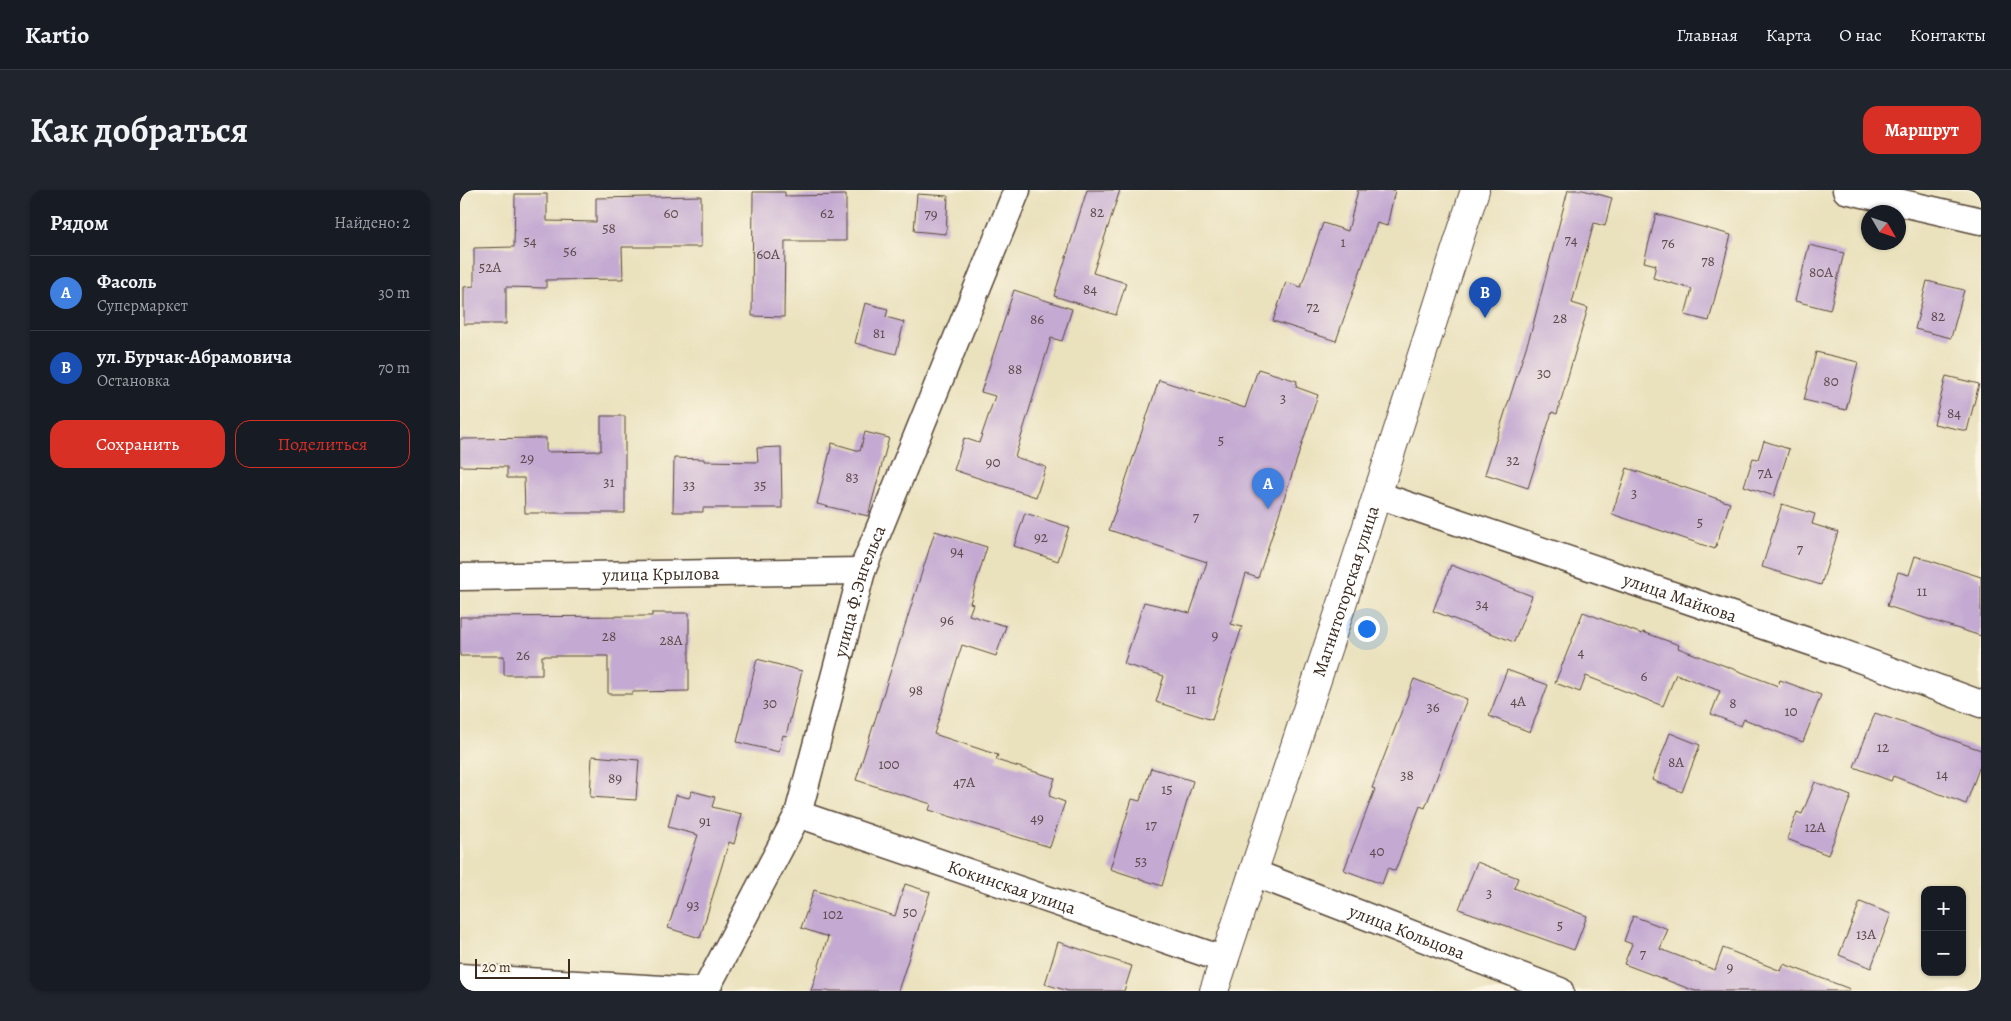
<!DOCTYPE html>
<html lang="ru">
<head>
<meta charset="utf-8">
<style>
	:root { --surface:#171b24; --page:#20242c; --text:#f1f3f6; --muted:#9ea1a6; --line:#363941; --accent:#d93025 }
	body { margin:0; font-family:Alegreya,serif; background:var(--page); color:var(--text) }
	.controls { position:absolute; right:15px; bottom:15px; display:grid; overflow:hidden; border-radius:10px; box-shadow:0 1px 4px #0004 }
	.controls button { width:45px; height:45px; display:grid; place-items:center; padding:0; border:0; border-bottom:1px solid var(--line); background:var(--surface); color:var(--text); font:25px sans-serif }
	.compass { position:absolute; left:1401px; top:15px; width:45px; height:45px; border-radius:50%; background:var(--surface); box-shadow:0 1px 4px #0004; rotate:129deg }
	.scale { position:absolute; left:15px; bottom:12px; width:95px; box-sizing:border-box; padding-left:5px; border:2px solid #3b2a1e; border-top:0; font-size:14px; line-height:18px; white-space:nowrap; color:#3b2a1e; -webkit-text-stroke:4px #fcf5e5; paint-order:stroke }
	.you { position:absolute; left:906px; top:438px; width:18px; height:18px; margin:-12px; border:4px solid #fff; border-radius:50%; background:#1a73e8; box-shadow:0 0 0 8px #1a73e833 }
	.badge { display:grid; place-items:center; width:32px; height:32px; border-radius:50%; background:var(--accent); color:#fff; font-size:16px; font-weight:700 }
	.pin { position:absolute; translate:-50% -41px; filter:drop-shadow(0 1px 2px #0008) }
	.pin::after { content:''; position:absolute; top:26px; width:18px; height:15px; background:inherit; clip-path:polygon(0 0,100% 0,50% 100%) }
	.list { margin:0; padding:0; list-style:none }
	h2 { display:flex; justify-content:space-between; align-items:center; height:65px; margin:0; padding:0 20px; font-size:21px }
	h2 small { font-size:16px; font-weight:400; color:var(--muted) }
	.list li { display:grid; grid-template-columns:32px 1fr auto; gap:15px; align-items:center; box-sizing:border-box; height:75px; padding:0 20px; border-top:1px solid var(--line) }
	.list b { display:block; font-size:19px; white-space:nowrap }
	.list p { margin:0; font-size:16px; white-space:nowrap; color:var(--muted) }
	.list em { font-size:16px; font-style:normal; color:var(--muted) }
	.actions { display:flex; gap:10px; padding:15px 20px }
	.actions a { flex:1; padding:11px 0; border:1px solid var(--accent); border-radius:15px; text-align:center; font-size:18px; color:var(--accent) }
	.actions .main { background:var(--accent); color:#fff }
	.map { position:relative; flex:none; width:1521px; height:801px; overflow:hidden; border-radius:15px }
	header { display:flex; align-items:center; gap:30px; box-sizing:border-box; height:70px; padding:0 25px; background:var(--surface); border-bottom:1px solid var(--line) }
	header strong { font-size:24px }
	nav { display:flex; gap:28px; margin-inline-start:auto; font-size:18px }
	.intro { display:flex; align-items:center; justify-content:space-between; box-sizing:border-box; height:120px; padding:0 30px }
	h1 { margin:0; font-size:35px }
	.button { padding:12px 22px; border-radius:15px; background:var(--accent); color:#fff; font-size:18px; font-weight:700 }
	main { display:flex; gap:30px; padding:0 30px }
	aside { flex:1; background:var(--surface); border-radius:15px; box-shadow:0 1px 4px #0004 }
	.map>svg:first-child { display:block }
	.building { fill:#c4aad2 }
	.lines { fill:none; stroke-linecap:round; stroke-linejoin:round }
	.minor-casing { stroke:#554536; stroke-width:29 }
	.tertiary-casing { stroke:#554536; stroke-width:30 }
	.minor { stroke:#fff; stroke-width:26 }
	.tertiary { stroke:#fff; stroke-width:28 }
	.labels { text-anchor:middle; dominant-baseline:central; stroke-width:4.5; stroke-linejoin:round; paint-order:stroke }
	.number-label { font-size:15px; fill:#5d4a4b }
	.street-label { font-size:18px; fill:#3b2a1e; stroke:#fcf5e5 }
</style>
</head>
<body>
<header>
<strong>Kartio</strong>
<nav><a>Главная</a><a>Карта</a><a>О нас</a><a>Контакты</a></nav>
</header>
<div class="intro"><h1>Как добраться</h1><a class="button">Маршрут</a></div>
<main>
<aside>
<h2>Рядом<small>Найдено: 2</small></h2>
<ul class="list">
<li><span class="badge" style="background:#3f7fe0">A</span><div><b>Фасоль</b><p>Супермаркет</p></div><em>30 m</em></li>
<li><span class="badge" style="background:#1a4fb4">B</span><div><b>ул. Бурчак-Абрамовича</b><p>Остановка</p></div><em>70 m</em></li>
</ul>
<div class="actions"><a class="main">Сохранить</a><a>Поделиться</a></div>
</aside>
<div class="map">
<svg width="1521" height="801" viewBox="0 0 1521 801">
	<rect width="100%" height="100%" fill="#fcf5e5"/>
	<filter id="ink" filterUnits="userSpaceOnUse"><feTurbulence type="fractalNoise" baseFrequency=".02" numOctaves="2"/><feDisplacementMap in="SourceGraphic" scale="10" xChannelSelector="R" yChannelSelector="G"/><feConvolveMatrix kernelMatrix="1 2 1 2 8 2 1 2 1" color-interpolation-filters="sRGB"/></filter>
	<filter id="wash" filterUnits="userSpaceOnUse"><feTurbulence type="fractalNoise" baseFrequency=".0096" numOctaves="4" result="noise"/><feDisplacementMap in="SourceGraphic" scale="20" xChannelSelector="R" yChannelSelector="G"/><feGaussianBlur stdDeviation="1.12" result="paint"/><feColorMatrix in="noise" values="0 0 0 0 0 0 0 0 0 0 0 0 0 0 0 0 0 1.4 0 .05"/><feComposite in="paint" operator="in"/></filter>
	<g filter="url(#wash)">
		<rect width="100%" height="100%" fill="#eae1bd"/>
		<g id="blocks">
			<!-- building -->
			<g class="building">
				<polygon points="627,0 660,0 633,83 666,93 656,125 594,106"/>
				<polygon points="898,0 935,0 927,36 917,33 876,151 813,131 826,92 841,97 863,33 888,41"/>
				<polygon points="1108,0 1123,0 1152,8 1145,36 1134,33 1112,113 1128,118 1097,224 1092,222 1068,298 1025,284 1072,139"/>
				<polygon points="293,2 325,2 325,6 386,5 386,51 325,51 324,127 292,126"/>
				<polygon points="55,4 87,4 87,31 136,32 136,8 241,6 241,57 162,57 163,89 86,90 86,98 46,97 46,134 4,134 4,97 14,96 14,58 54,57"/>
				<polygon points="457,4 488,6 486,44 454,41"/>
				<polygon points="1196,24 1271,45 1249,131 1225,125 1232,99 1193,88 1196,75 1184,72"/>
				<polygon points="1349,55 1384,63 1370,120 1335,111"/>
				<polygon points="1467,91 1504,100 1491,148 1455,139"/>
				<polygon points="554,100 612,119 602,151 591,148 555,267 586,277 576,307 494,280 504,248 519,253 535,206 521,202"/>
				<polygon points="405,113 428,119 426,127 444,132 436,164 395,153"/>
				<polygon points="1356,162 1398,172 1386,220 1344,210"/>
				<polygon points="798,179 837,191 836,197 858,205 798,388 786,384 771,434 782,437 752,530 696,512 704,486 664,474 684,412 730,423 747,372 649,340 699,190 785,218"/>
				<polygon points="1486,186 1519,194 1507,241 1474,234"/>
				<polygon points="141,226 165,226 165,323 65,323 64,288 47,288 47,277 0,276 0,249 86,248 86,262 141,261"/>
				<polygon points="405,242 429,248 408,326 357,314 372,253 400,261"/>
				<polygon points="1304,251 1329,259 1314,306 1284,296 1293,268 1298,269"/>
				<polygon points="321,257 322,318 243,318 243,322 213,322 214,268 244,269 244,271 298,272 297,258"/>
				<polygon points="1167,278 1270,313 1255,359 1152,324"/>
				<polygon points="1322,314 1355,324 1352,334 1378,342 1361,395 1302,377"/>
				<polygon points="565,323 609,337 598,371 554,356"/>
				<polygon points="475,341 527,357 510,413 513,414 509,425 546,436 536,466 502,455 474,544 538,565 536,570 595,588 589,606 605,612 590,657 469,620 471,614 396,590"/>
				<polygon points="1455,366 1521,387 1521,446 1427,416 1438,382 1449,385"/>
				<polygon points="991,375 1072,406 1054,452 973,421"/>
				<polygon points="1123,422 1182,444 1183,442 1219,455 1218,458 1318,496 1320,490 1361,505 1343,552 1284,529 1281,536 1251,524 1260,501 1216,484 1203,516 1126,486 1120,502 1095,493"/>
				<polygon points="192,423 229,423 229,501 172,502 172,504 148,504 148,466 82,466 82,485 44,485 44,466 0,466 0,427 192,426"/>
				<polygon points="297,469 342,481 326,546 323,545 319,562 277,552"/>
				<polygon points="1047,480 1088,495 1070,542 1029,526"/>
				<polygon points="954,489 1007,509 965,618 960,616 935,681 928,678 922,694 884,680 915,599 912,598"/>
				<polygon points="1415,523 1521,560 1521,573 1506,614 1433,586 1431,591 1394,577"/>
				<polygon points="1210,543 1240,555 1222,602 1192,590"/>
				<polygon points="132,566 179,570 176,610 130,607"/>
				<polygon points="691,578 733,591 702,696 650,679 672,609 680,611"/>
				<polygon points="1355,592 1391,606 1368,665 1327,649 1337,622 1342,624"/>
				<polygon points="232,601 255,607 252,617 282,624 274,654 269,652 240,748 208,738 238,645 208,637 216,605 229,608"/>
				<polygon points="1017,672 1058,688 1054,698 1127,726 1114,760 999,719"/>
				<polygon points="445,694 470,702 438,801 351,801 368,747 341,738 354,700 435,726"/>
				<polygon points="1400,712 1431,724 1411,778 1379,765"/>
				<polygon points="1173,726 1208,739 1200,759 1255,780 1263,758 1321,781 1324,774 1390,799 1389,801 1235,801 1164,774 1172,754 1164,751"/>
				<polygon points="598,752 672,776 664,801 608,801 585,794"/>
			</g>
		</g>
	</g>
	<g filter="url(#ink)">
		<use href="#blocks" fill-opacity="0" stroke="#554536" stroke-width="1"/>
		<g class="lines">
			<!-- minor casing -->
			<g class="minor-casing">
				<g id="minor">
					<polyline points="1386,0 1521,31"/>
					<path id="s1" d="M918,305l465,158 138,51"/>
					<path id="s2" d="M0,387l402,-6"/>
					<path id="s3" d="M338,624l427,146"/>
					<path id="s4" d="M794,683l306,118"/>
					<polyline points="0,787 237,801"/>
					<path id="s5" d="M245,801l93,-177 64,-243 155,-381"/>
				</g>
			</g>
			<!-- tertiary casing -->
			<g class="tertiary-casing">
				<g id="tertiary">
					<path id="s6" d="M754,801l129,-390 132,-411"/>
				</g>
			</g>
			<!-- minor -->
			<use href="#minor" class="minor"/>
			<!-- tertiary -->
			<use href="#tertiary" class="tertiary"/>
		</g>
	</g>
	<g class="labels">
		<!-- number labels -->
		<g class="number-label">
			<text x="637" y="22">82</text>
			<text x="211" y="23">60</text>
			<text x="367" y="23">62</text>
			<text x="471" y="24">79</text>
			<text x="149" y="38">58</text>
			<text x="1111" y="50">74</text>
			<text x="70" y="51">54</text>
			<text x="883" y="52">1</text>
			<text x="1208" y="53">76</text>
			<text x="110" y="61">56</text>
			<text x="308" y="64">60А</text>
			<text x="1248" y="71">78</text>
			<text x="30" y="77">52А</text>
			<text x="1361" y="82">80А</text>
			<text x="630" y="99">84</text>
			<text x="853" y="117">72</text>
			<text x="1478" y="126">82</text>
			<text x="1100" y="128">28</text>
			<text x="577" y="129">86</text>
			<text x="419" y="143">81</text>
			<text x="555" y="179">88</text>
			<text x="1084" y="183">30</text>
			<text x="1371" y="191">80</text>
			<text x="823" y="208">3</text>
			<text x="1494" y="223">84</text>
			<text x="761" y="250">5</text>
			<text x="67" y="268">29</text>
			<text x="1053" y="270">32</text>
			<text x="533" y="272">90</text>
			<text x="1305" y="283">7А</text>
			<text x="392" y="287">83</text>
			<text x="149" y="292">31</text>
			<text x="229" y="295">33</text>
			<text x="300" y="295">35</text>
			<text x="1174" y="303">3</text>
			<text x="736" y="327">7</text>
			<text x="1240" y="332">5</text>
			<text x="581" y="347">92</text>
			<text x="1340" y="359">7</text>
			<text x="497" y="361">94</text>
			<text x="1462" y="401">11</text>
			<text x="1022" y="414">34</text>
			<text x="487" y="430">96</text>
			<text x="755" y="445">9</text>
			<text x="149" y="446">28</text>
			<text x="211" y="450">28А</text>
			<text x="1121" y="462">4</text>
			<text x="63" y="465">26</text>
			<text x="1184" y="486">6</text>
			<text x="731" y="499">11</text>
			<text x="456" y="500">98</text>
			<text x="1058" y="511">4А</text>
			<text x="310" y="513">30</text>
			<text x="1273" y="513">8</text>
			<text x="973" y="517">36</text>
			<text x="1331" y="521">10</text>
			<text x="1423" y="557">12</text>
			<text x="1216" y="572">8А</text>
			<text x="429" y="574">100</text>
			<text x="1482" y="584">14</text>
			<text x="947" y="585">38</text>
			<text x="155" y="588">89</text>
			<text x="504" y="592">47А</text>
			<text x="707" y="599">15</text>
			<text x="577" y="628">49</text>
			<text x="245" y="631">91</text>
			<text x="691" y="635">17</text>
			<text x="1355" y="637">12А</text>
			<text x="917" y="661">40</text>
			<text x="681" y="671">53</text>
			<text x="1029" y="703">3</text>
			<text x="233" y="715">93</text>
			<text x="450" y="722">50</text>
			<text x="373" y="724">102</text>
			<text x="1100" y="735">5</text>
			<text x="1406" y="744">13А</text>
			<text x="1183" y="764">7</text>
			<text x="1270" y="777">9</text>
		</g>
		<!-- street labels -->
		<g class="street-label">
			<text stroke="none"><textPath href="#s2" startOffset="201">улица Крылова</textPath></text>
			<text stroke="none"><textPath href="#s6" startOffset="421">Магнитогорская улица</textPath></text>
			<text stroke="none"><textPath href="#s5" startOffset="431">улица Ф.Энгельса</textPath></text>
			<text stroke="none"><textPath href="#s1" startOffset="319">улица Майкова</textPath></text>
			<text stroke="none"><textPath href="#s3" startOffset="226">Кокинская улица</textPath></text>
			<text stroke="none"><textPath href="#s4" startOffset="164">улица Кольцова</textPath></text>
		</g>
	</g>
</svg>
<div class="controls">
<button>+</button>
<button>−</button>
</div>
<svg class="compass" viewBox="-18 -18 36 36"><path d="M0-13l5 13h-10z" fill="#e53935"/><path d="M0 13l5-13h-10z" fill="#9ea1a6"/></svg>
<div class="scale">20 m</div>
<div class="you"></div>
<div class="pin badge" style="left:808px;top:319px;background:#3f7fe0">A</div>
<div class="pin badge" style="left:1025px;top:128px;background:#1a4fb4">B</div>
</div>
</main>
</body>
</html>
